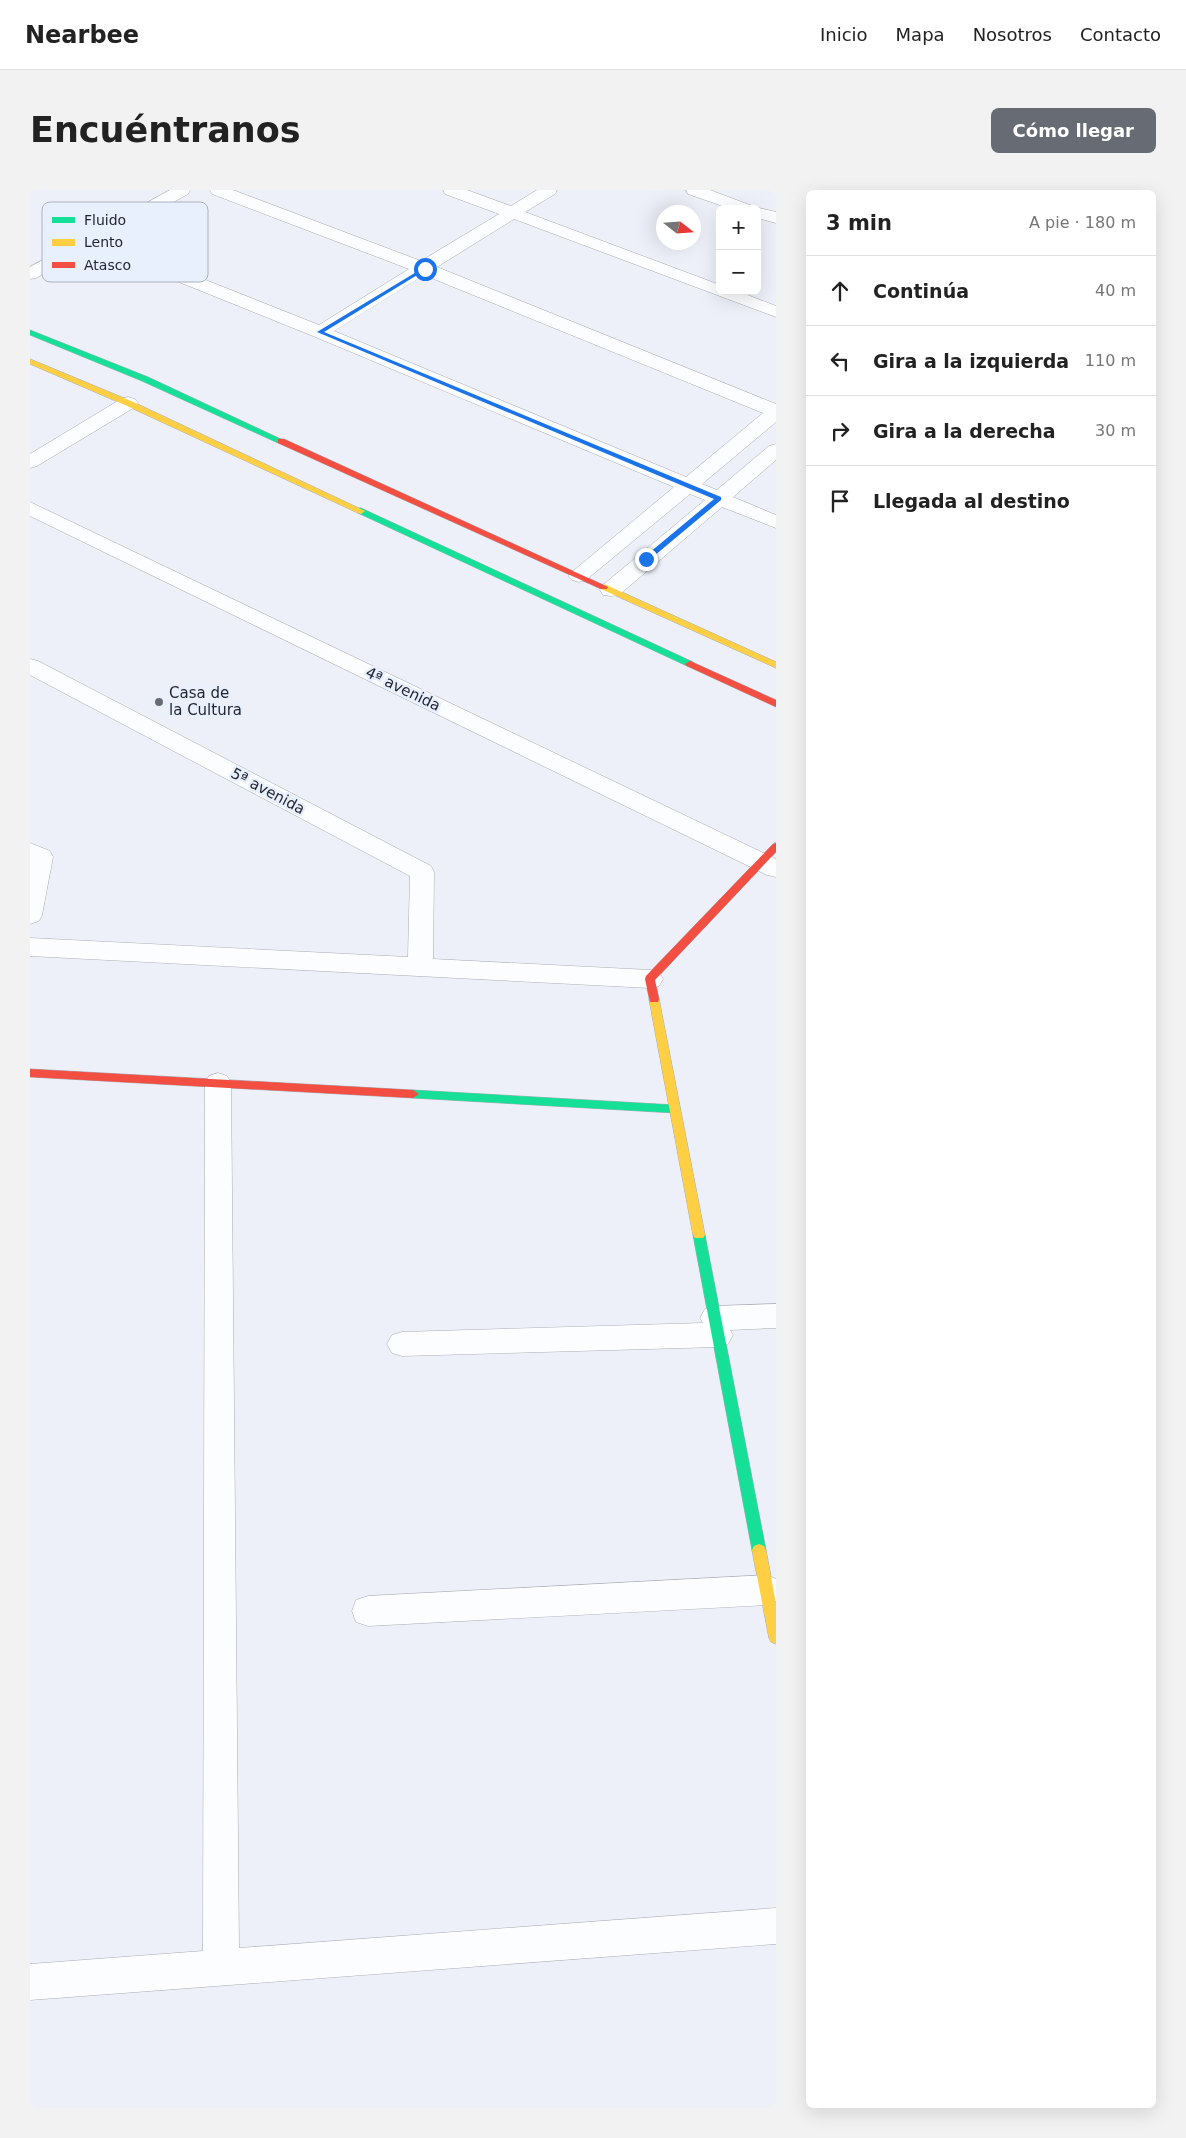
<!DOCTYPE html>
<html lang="es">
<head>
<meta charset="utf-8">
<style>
	:root { --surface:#fff; --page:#f2f2f2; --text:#222; --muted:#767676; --line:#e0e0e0; --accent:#676b73 }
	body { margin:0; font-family:"DejaVu Sans",sans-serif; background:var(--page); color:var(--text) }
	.controls { position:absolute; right:15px; top:15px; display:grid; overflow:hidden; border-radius:8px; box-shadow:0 5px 20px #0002 }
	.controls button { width:45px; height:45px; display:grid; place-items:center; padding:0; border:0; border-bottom:1px solid var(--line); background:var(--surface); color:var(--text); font:25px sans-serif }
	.compass { position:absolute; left:626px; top:15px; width:45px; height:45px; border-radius:50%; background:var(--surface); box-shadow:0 5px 20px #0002; rotate:107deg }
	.stop { position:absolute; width:15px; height:15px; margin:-11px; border:4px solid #1a73e8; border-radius:50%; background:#fff }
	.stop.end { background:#1a73e8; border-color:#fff; box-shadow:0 1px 5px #0008 }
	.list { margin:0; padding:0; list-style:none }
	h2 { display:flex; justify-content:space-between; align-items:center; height:65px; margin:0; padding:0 20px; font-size:21px }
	h2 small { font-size:16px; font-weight:400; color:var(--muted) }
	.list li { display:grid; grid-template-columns:32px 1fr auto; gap:15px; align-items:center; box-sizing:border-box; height:70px; padding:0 20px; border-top:1px solid var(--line) }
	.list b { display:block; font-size:19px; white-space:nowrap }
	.list em { font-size:16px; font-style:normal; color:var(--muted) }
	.icon { flex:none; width:28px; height:28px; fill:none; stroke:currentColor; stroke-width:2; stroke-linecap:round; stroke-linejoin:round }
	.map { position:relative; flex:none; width:746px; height:1918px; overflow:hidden; border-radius:8px }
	header { display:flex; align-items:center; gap:30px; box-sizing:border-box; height:70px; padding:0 25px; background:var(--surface); border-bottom:1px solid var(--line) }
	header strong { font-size:24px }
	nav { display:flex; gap:28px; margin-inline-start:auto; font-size:18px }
	.intro { display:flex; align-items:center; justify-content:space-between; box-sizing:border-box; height:120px; padding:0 30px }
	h1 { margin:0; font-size:35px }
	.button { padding:12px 22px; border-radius:8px; background:var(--accent); color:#fff; font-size:18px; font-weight:700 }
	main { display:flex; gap:30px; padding:0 30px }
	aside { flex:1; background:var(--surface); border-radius:8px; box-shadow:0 5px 20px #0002 }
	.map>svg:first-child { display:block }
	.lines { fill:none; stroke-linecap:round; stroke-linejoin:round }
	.street-casing { stroke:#a9acb4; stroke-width:1 }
	.fast-casing { stroke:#a9acb4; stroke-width:1 }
	.slow-casing { stroke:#a9acb4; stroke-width:1 }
	.jam-casing { stroke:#a9acb4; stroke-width:1 }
	.street { fill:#fcfdfe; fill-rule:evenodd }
	.fast { fill:#16e098; fill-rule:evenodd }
	.slow { fill:#ffcf43; fill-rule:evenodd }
	.jam { fill:#f24e42; fill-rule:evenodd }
	.route { fill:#1a73e8 }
	.poi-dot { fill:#676b73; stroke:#e8effd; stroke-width:2 }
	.labels { text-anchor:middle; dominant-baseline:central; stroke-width:5; stroke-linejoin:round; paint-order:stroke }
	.street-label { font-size:15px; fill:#1f232c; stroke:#e8effd }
	.poi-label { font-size:15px; fill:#1f232c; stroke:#e8effd; text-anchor:start }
	.key { fill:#e8effd; stroke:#acb2be; stroke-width:1 }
	.key-label { font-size:14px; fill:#1f232c }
</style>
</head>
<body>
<header>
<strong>Nearbee</strong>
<nav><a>Inicio</a><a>Mapa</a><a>Nosotros</a><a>Contacto</a></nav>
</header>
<div class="intro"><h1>Encuéntranos</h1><a class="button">Cómo llegar</a></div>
<main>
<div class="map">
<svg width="746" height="1918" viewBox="0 0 746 1918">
	<rect width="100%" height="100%" fill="#edf0f8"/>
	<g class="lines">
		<!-- street casing -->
		<g class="street-casing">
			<g id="street">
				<path d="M140,0h20l-2,4 -83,46 214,85 90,-56 -197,-75 -2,-4h23l188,71 78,-47 -54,-20 -2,-4h24l44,16 26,-16h20l-2,4 -30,18 195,73v6h17l39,15v11l-262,-98 -77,48 339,137v18l-74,62 15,6 52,-44 7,-2v16l-43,37 43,18v13l-54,-21 -103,88 -8,1 -8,-1 -3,-5 3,-5 102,-85 -15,-6 -104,86 -7,2 -7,-2 -4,-4 4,-4 102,-85 -361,-151 -221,-89 -56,31 -6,1v-12zM394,85l339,138 -77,64 -352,-146z"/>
				<polygon points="656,0 680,0 725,17 746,22 746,33 727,28 727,19 701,19 658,4"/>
				<polygon points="98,207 105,209 108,213 105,217 7,276 0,278 0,264 91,209"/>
				<polygon points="0,312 746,669 746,687 737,685 0,326"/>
				<polygon points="0,469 8,471 401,676 404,682 403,769 620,780 629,782 633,789 629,796 620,798 0,766 0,748 378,767 380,686 0,485"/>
				<polygon points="0,653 20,661 23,667 12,725 9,731 0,734"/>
				<polygon points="188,883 197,886 201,893 209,1758 746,1718 746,1754 0,1810 0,1774 173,1761 175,893 179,886"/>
				<polygon points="746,1114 746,1138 700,1140 703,1145 698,1154 688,1157 372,1166 362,1163 357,1154 362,1145 372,1142 673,1133 670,1128 675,1119 685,1116"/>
				<polygon points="737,1385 746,1389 746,1411 737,1415 338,1436 326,1432 322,1421 326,1410 338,1406"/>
			</g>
		</g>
		<!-- fast casing -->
		<g class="fast-casing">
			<g id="fast">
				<polygon points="0,140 118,187 255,251 248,253 112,191 0,145"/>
				<polygon points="331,318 663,472 665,474 660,477 657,476 328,323 328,319"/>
				<polygon points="383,900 645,915 651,919 645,923 383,908 377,904"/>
				<polygon points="669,1040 673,1042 675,1045 736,1360 734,1364 729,1366 724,1364 722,1360 663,1045 665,1042"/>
			</g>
		</g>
		<!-- slow casing -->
		<g class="slow-casing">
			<g id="slow">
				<polygon points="0,169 101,211 335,321 331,324 328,323 95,215 0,174"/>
				<polygon points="574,394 746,472 746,478 571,399 570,397"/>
				<polygon points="624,805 629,809 675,1045 673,1048 665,1048 663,1045 619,809"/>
				<polygon points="729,1354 734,1356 736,1360 746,1414 746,1454 741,1452 739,1448 722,1360 724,1356"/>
			</g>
		</g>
		<!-- jam casing -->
		<g class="jam-casing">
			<g id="jam">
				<polygon points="248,249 254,249 578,397 577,399 571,399 248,253"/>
				<polygon points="660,471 746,510 746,517 657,476 655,474"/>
				<polygon points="746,653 746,662 625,790 629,809 628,812 620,812 615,789 616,786 743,654"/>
				<polygon points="0,879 383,900 389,904 383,908 0,887"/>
			</g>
		</g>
		<!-- street -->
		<use href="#street" class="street"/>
		<!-- fast -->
		<use href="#fast" class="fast"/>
		<!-- slow -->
		<use href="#slow" class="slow"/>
		<!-- jam -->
		<use href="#jam" class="jam"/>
	</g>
	<!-- route -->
	<polygon class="route" points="393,78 397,79 294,142 691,307 691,310 618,371 613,371 613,368 684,309 287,142"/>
	<!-- markers -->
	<circle class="poi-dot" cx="129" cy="512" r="5"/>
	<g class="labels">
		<!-- street labels -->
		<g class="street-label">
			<text transform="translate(373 499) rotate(26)">4ª avenida</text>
			<text transform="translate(238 601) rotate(28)">5ª avenida</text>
		</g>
		<!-- poi labels -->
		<g class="poi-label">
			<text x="139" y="503">Casa de<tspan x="139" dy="17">la Cultura</tspan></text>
		</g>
	</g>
	<!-- legend -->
	<rect x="12" y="12" width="166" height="80" rx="8" class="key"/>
	<rect x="22" y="27" width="23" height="6" fill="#16e098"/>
	<rect x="22" y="49" width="23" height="7" fill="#ffcf43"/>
	<rect x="22" y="72" width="23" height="6" fill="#f24e42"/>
	<g class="key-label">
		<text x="54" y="35">Fluido</text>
		<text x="54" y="57">Lento</text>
		<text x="54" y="80">Atasco</text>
	</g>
</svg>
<div class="controls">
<button>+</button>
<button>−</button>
</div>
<svg class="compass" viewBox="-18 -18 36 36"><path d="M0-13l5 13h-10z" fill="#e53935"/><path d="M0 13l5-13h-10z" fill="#767676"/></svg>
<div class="stop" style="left:395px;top:79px"></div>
<div class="stop end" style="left:616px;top:369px"></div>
</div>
<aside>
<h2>3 min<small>A pie · 180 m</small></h2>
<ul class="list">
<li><svg class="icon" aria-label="ahead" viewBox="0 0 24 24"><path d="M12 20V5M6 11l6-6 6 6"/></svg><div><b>Continúa</b></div><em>40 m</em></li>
<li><svg class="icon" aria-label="left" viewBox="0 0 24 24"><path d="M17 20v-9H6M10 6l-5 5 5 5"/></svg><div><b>Gira a la izquierda</b></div><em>110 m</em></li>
<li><svg class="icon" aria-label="right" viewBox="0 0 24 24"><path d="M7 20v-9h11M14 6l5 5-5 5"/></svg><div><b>Gira a la derecha</b></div><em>30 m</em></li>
<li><svg class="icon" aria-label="arrive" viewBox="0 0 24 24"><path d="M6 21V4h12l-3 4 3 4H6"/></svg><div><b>Llegada al destino</b></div></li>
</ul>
</aside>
</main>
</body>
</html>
